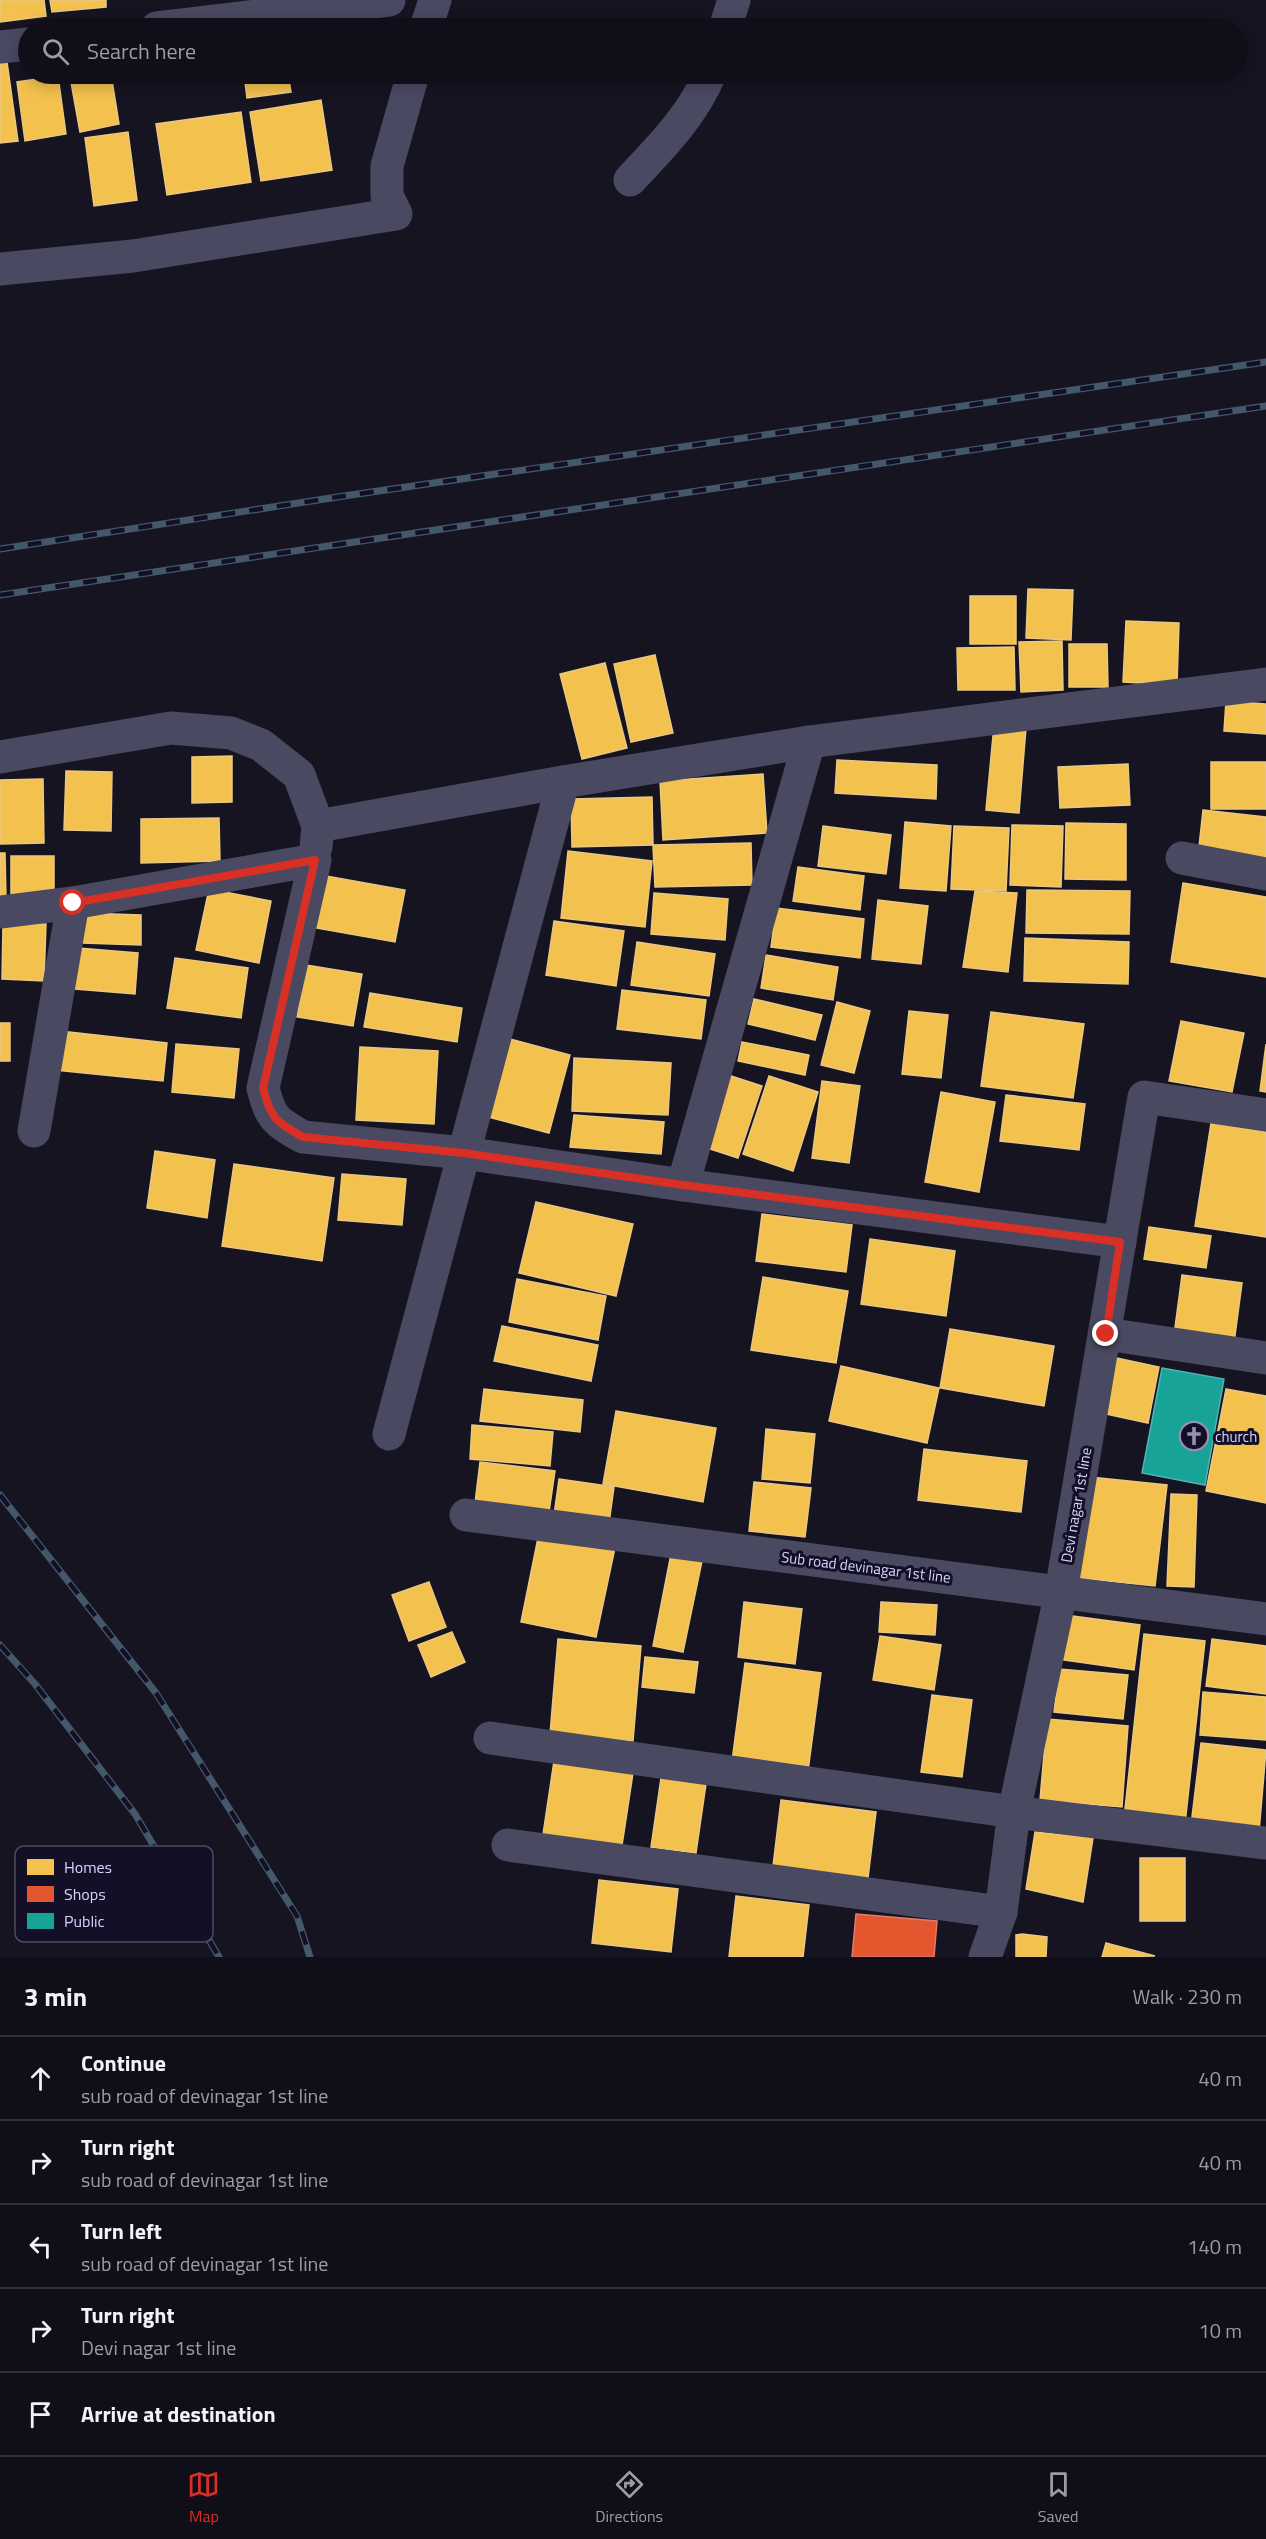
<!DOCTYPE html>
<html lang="en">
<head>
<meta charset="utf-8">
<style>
	:root { --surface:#100f19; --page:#191822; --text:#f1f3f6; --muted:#9c9ca2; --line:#302f38; --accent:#d93025 }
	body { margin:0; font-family:"Titillium Web",sans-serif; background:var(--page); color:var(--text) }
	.stop { position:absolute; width:18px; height:18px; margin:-14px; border:4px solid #d93025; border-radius:50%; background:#fff }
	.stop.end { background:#d93025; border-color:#fff; box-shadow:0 2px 6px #0008 }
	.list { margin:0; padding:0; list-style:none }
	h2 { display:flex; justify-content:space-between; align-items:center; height:78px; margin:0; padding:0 24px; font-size:26px }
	h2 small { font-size:20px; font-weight:400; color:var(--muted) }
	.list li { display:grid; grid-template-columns:39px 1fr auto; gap:18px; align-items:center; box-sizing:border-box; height:84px; padding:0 24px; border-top:2px solid var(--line) }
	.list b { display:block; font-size:22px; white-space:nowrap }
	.list p { margin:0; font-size:20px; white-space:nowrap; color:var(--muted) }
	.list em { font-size:20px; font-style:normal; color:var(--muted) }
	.icon { flex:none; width:33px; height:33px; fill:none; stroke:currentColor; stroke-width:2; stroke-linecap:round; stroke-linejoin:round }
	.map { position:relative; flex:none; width:1266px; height:1957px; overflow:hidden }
	.search { position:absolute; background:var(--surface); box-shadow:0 3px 15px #0003; left:18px; right:18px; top:18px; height:66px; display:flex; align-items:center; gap:15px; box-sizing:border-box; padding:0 21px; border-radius:33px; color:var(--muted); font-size:22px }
	.sheet { height:498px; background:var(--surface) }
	nav { display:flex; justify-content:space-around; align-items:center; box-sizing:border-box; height:84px; border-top:2px solid var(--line); background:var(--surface); font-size:16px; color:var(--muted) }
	nav a { display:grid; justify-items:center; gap:3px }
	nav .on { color:var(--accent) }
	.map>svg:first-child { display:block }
	.homes { fill:#f2c14e; stroke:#eac783; stroke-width:1.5 }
	.shops { fill:#e4572e; stroke:#e17c6d; stroke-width:1.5 }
	.public { fill:#17a398; stroke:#51b2b7; stroke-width:1.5 }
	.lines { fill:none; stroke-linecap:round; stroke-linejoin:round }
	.minor { stroke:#4a4962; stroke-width:33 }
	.tertiary { stroke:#4a4962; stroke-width:33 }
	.rail-casing { stroke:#43596b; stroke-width:7 }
	.rail { stroke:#130f26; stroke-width:4.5; stroke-dasharray:14; stroke-linecap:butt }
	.route { stroke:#d93025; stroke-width:8 }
	.labels { text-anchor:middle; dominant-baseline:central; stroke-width:6; stroke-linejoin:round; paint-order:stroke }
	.poi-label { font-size:15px; fill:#d9d4ff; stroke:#130f26; text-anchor:start }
	.street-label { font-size:15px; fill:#d9d4ff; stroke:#130f26 }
	.key { fill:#130f26; stroke:#4e4a67; stroke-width:1.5 }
	.key-label { font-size:16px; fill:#d9d4ff }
</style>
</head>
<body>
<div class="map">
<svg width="1266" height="1957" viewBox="0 0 1266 1957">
	<rect width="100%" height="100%" fill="#161421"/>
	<!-- homes -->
	<g class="homes">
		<polygon points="0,0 44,0 46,16 0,22"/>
		<polygon points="50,0 106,0 106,7 52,12"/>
		<polygon points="0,62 7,62 18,141 0,143"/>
		<polygon points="111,74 119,124 80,132 71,82"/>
		<polygon points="244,74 288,74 291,92 247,98"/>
		<polygon points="58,76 66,134 25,141 17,82"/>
		<polygon points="321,100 332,170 261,181 250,112"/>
		<polygon points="241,112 251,182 167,195 156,124"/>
		<polygon points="128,132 137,200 94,206 85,138"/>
		<polygon points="1028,589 1073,590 1071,640 1026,638"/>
		<rect x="970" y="596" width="46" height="48"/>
		<polygon points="1126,621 1179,623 1177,685 1123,682"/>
		<polygon points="1062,641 1063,690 1021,692 1019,642"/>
		<polygon points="1069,644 1107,644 1108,687 1069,687"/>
		<polygon points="1014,647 1015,690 958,690 957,648"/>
		<polygon points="655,655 673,733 631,742 614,664"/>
		<polygon points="605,663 627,748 582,759 560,674"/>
		<polygon points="1226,701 1266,704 1266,734 1224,731"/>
		<polygon points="994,725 1026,728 1019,813 986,810"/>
		<polygon points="232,756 232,802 192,803 192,757"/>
		<polygon points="837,760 937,765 936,799 835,793"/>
		<rect x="1211" y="762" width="55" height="47"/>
		<polygon points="1128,764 1130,805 1060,808 1058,767"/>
		<polygon points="66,771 112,772 111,831 64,830"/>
		<polygon points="763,774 767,833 663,840 660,781"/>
		<polygon points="43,779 44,843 0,844 0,780"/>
		<polygon points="652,797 653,845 572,847 571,799"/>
		<polygon points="1203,810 1266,817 1266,864 1198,856"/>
		<polygon points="219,818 220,861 141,863 141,819"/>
		<polygon points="905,822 951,826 946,891 900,888"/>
		<polygon points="1066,823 1126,824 1126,880 1065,879"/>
		<polygon points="1012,825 1063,826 1061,887 1010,885"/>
		<polygon points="823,826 891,835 886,874 818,866"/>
		<polygon points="954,826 1009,828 1006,891 951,889"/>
		<polygon points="751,843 752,885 655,887 653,845"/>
		<polygon points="568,851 652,861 645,927 561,918"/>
		<polygon points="0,853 5,853 6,899 0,899"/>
		<rect x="11" y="856" width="43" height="41"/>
		<polygon points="798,867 864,876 860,910 793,901"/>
		<polygon points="326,876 405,890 395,942 316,928"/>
		<polygon points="1183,883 1266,897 1266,977 1171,962"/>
		<polygon points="209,889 271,901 259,963 196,950"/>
		<polygon points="1027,890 1130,891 1129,934 1026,933"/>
		<polygon points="975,891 1017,893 1008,972 963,967"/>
		<polygon points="654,893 728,899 725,940 651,934"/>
		<polygon points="878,900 928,906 921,964 872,959"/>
		<polygon points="776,908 864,919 860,958 771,947"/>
		<polygon points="84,913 141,915 141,945 83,943"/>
		<polygon points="554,921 624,931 616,986 546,975"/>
		<polygon points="3,924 46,924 44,981 2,979"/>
		<polygon points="1025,938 1129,942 1128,984 1024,981"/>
		<polygon points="637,942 715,954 709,996 631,985"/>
		<polygon points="78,948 138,953 135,994 75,989"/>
		<polygon points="766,955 838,967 833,1000 761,988"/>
		<polygon points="175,958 248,968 241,1018 167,1008"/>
		<polygon points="306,965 362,974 353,1026 297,1017"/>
		<polygon points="622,990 706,1000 701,1039 617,1029"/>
		<polygon points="370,993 462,1008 457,1042 364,1027"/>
		<polygon points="754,999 822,1015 815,1040 748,1024"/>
		<polygon points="837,1002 870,1011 854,1073 821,1065"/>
		<polygon points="909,1011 948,1015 941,1078 902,1074"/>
		<polygon points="991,1012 1084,1024 1073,1098 981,1086"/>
		<polygon points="1181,1021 1244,1033 1232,1092 1169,1081"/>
		<rect x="0" y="1023" width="10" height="38"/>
		<polygon points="60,1031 167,1043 163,1081 55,1070"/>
		<polygon points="510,1039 570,1055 549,1133 488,1117"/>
		<polygon points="742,1042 809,1055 805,1075 738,1061"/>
		<polygon points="176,1044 239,1049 234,1098 172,1092"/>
		<polygon points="1266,1044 1266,1092 1260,1091"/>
		<polygon points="360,1047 438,1051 434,1124 356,1120"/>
		<polygon points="574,1058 671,1063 668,1115 572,1111"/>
		<polygon points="728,1075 762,1086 738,1158 704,1147"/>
		<polygon points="769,1076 818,1092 793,1171 743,1154"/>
		<polygon points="822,1081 860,1086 849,1163 812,1158"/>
		<polygon points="941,1092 995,1102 979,1192 925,1182"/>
		<polygon points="1006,1095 1085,1104 1079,1150 1000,1141"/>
		<polygon points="574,1115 664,1122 661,1154 570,1147"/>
		<polygon points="1211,1123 1266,1132 1266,1237 1195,1226"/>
		<polygon points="155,1151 215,1160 207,1218 147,1208"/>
		<polygon points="234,1164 334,1178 322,1261 222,1246"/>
		<polygon points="342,1174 406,1179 402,1225 338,1220"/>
		<polygon points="536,1202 633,1224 616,1296 519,1273"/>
		<polygon points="762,1214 852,1225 846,1272 756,1261"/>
		<polygon points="1149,1227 1211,1236 1206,1268 1144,1259"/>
		<polygon points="870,1239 955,1251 946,1316 861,1304"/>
		<polygon points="1182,1275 1242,1283 1234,1343 1174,1335"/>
		<polygon points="763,1277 848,1291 836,1363 751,1350"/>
		<polygon points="517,1279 606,1296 598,1340 509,1322"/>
		<polygon points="502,1326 598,1345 591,1381 494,1361"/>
		<polygon points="950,1329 1054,1346 1044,1406 940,1388"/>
		<polygon points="1112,1357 1159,1367 1148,1423 1101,1413"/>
		<polygon points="841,1366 939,1388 927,1443 829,1421"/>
		<polygon points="484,1389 583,1400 580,1432 480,1421"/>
		<polygon points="1226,1389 1266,1396 1266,1503 1206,1491"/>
		<polygon points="616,1411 716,1428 703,1502 603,1484"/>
		<polygon points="472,1425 553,1432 550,1466 470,1459"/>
		<polygon points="766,1429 815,1434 810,1483 762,1479"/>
		<polygon points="924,1449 1027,1461 1021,1512 918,1500"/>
		<polygon points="480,1462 555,1471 549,1512 475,1503"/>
		<polygon points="1090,1477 1167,1485 1155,1586 1079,1578"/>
		<polygon points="559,1479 614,1487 609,1523 554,1515"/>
		<polygon points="754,1482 811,1488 805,1537 749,1531"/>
		<polygon points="1171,1494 1197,1495 1194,1587 1167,1586"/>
		<polygon points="540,1528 616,1543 596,1637 521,1622"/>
		<polygon points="671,1554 702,1561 683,1652 653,1646"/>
		<polygon points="429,1582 446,1627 409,1641 392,1595"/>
		<polygon points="744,1602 802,1609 795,1664 738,1657"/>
		<polygon points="881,1602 937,1605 935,1635 879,1632"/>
		<polygon points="1065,1615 1140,1625 1134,1670 1058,1659"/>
		<polygon points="452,1632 465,1662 431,1677 418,1645"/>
		<polygon points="1144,1634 1205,1641 1185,1824 1124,1818"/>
		<polygon points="880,1636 941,1645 934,1690 873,1680"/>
		<polygon points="558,1639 641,1646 633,1741 550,1734"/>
		<polygon points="1212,1639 1266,1646 1266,1694 1206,1686"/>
		<polygon points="645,1657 698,1662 694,1693 642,1687"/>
		<polygon points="745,1663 821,1673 808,1771 732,1761"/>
		<polygon points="1059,1669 1128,1675 1123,1719 1054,1712"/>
		<polygon points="1203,1692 1266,1697 1266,1740 1200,1735"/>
		<polygon points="932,1695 972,1700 962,1777 921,1772"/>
		<polygon points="1047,1719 1128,1726 1122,1807 1040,1800"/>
		<polygon points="1201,1743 1266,1750 1259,1832 1191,1825"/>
		<polygon points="554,1761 633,1773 621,1852 542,1841"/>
		<polygon points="661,1778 706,1784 696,1853 651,1847"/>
		<polygon points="781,1800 876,1812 868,1878 773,1866"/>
		<polygon points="1035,1832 1093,1838 1083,1902 1026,1889"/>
		<rect x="1140" y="1858" width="45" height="63"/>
		<polygon points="599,1880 678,1889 671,1952 592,1943"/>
		<polygon points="736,1896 809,1905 803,1957 729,1957"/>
		<polygon points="1022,1934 1047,1937 1046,1957 1016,1957 1016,1935"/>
		<polygon points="1106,1943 1155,1956 1102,1957"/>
	</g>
	<!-- shops -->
	<polygon class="shops" points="856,1914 937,1921 934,1957 852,1957"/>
	<!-- public -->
	<polygon class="public" points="1162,1368 1224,1379 1205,1485 1142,1473"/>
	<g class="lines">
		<!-- minor -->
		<g class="minor">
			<polyline points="157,28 389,0"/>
			<polyline points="725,28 734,0"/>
			<polyline points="0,47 28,44"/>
			<path d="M630,180c31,-33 62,-64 80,-106"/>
			<polyline points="0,757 171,728 231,733 261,745 299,775 318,826 316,847"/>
			<polyline points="318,826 563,782 809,742 1266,684"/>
			<polyline points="1182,858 1266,874"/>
			<path d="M0,912l73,-9 242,-43 -52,228c8,31 12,33 40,49l161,16 219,32 437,57"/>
			<polyline points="34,1131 73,903"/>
			<polyline points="683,1185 809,742"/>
			<polyline points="1106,1334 1266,1358"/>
			<polyline points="389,1434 563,782"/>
			<polyline points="466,1515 1266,1619"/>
			<polyline points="490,1738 1014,1812 1266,1843"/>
			<polyline points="508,1845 1001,1912"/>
			<polyline points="985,1957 1001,1912 1014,1812 1061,1592 1144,1097 1266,1115"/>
		</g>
		<!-- tertiary -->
		<g class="tertiary">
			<polyline points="426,28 435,0"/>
			<polyline points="0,269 133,256 396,214 387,196 387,166 413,74"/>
		</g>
		<!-- rail casing -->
		<g class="rail-casing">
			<g id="rail">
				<polyline points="0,549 344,496 1266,362"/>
				<polyline points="0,595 1266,406"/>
				<polyline points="0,1495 156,1693 297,1916 310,1957"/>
				<polyline points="0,1645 35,1684 135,1814 219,1957"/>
			</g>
		</g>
		<!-- rail -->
		<use href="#rail" class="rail"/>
	</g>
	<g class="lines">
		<!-- route -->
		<path class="route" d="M73,903l242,-43 -52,228c8,31 12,33 40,49l161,16 219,32 437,57 -14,92"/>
	</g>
	<!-- icons -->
	<defs>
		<g id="church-ring" transform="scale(1.5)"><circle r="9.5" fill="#130f26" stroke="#9591b1" stroke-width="1.5"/><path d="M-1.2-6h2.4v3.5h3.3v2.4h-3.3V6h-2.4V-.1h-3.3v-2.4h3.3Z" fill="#9591b1"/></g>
	</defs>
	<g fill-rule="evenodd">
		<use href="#church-ring" x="1194" y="1436"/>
	</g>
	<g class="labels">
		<!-- poi labels -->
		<g class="poi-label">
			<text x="1215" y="1436">church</text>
		</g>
		<!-- street labels -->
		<g class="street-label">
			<text transform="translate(1076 1505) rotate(-80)">Devi nagar 1st line</text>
			<text transform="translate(866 1567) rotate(7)">Sub road devinagar 1st line</text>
		</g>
	</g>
	<!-- legend -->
	<rect x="15" y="1846" width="198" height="96" rx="9" class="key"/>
	<rect x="27" y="1859" width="27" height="16" fill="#f2c14e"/>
	<rect x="27" y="1886" width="27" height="16" fill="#e4572e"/>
	<rect x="27" y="1913" width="27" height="16" fill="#17a398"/>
	<g class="key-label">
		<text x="64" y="1873">Homes</text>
		<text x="64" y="1900">Shops</text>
		<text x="64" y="1927">Public</text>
	</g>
</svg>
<div class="stop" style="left:73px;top:903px"></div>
<div class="stop end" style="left:1106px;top:1334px"></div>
<div class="search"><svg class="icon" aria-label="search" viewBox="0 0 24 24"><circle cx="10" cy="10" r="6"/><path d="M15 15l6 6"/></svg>Search here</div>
</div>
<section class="sheet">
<h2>3 min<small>Walk · 230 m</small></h2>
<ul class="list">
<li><svg class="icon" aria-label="ahead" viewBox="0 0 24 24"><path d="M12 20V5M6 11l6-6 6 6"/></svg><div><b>Continue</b><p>sub road of devinagar 1st line</p></div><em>40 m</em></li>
<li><svg class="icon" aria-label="right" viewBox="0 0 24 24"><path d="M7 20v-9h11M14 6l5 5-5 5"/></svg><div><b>Turn right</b><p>sub road of devinagar 1st line</p></div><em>40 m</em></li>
<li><svg class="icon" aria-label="left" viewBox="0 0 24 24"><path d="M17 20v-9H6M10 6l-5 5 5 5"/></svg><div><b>Turn left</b><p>sub road of devinagar 1st line</p></div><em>140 m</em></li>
<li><svg class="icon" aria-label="right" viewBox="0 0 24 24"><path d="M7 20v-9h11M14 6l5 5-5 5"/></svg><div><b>Turn right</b><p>Devi nagar 1st line</p></div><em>10 m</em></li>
<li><svg class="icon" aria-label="arrive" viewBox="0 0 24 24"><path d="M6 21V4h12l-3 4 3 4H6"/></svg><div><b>Arrive at destination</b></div></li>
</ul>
</section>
<nav>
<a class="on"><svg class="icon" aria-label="map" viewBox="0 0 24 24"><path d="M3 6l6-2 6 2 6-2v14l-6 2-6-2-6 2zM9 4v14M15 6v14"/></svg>Map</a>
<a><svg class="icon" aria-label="directions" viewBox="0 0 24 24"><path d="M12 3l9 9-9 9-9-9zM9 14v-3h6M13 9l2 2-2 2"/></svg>Directions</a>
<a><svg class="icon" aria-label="saved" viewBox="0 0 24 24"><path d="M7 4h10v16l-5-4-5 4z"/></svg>Saved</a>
</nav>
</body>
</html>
